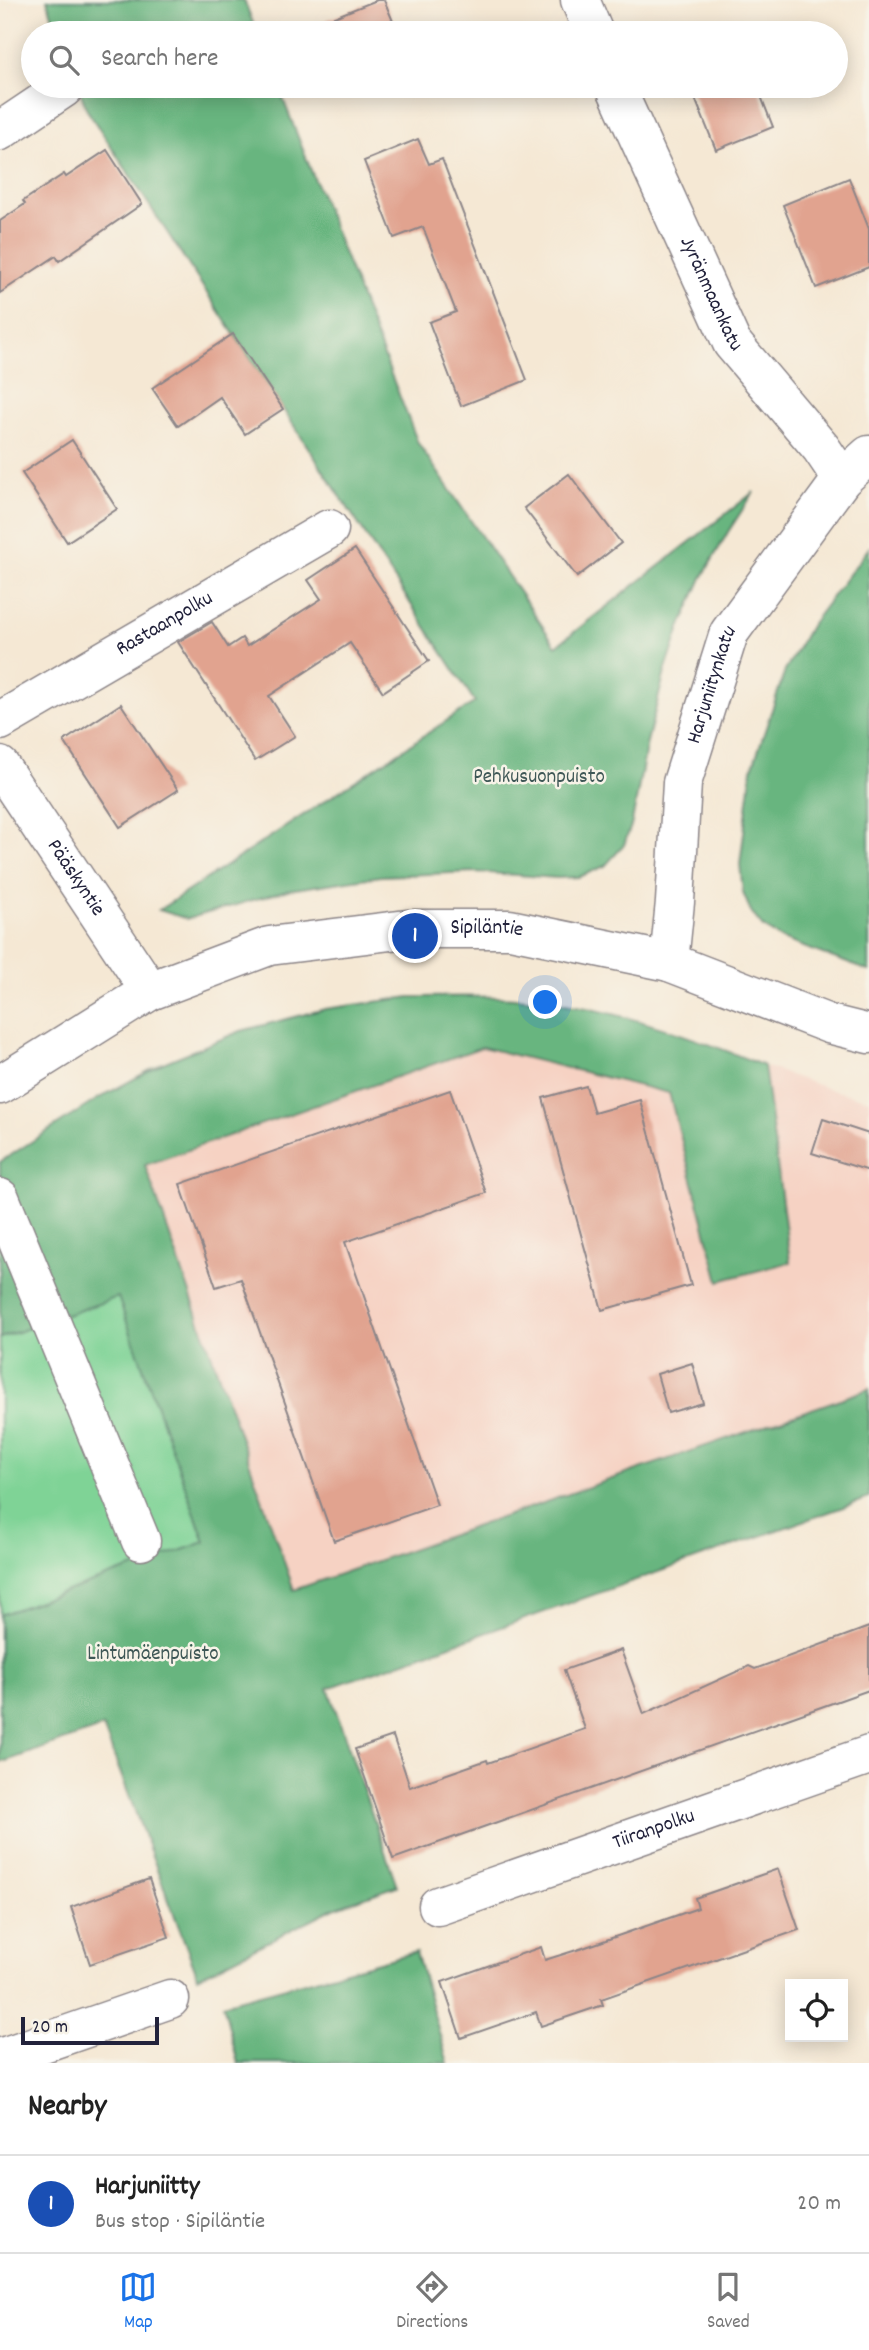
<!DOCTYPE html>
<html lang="en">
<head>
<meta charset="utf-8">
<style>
	:root { --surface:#fff; --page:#f6f6f6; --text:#222; --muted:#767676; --line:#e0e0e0; --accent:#1a73e8 }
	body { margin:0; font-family:Dekko,sans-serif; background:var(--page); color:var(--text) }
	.controls { position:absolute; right:21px; bottom:21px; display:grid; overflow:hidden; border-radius:0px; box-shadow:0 4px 18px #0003 }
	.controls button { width:63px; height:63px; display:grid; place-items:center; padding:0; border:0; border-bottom:2px solid var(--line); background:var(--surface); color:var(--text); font:35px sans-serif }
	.scale { position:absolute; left:21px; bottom:18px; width:138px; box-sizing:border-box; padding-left:7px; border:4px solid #22223b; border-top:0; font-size:19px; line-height:24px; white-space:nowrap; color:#22223b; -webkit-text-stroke:5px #f7f3e8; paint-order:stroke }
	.you { position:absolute; left:546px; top:1003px; width:24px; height:24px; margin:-18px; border:5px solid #fff; border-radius:50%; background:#1a73e8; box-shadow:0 0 0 10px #1a73e833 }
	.badge { display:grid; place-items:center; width:46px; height:46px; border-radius:50%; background:var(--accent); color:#fff; font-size:23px; font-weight:700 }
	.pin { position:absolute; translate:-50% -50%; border:4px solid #fff; box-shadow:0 2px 7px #0006 }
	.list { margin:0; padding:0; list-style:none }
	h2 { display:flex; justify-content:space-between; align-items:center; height:91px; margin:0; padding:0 28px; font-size:30px }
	h2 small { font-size:23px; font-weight:400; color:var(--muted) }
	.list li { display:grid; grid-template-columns:46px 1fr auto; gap:21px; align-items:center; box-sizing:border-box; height:98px; padding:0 28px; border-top:2px solid var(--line) }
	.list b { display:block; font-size:26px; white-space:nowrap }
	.list p { margin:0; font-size:23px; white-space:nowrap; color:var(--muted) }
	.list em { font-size:23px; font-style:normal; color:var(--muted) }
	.icon { flex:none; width:38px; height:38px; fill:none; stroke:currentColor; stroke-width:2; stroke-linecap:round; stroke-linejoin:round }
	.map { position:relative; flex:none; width:869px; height:2063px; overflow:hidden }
	.search { position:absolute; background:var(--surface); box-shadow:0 4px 18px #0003; left:21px; right:21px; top:21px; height:77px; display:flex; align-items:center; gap:18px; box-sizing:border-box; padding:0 24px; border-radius:38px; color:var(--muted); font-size:26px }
	.sheet { height:189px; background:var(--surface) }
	nav { display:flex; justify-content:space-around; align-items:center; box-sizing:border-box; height:98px; border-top:2px solid var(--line); background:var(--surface); font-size:19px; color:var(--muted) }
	nav a { display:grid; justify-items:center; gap:4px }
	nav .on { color:var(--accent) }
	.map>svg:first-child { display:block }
	.built { fill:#f6d2c3 }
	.green { fill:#7fd396; stroke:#507a68; stroke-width:2 }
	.forest { fill:#67b57f; stroke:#446c5d; stroke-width:2 }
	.building { fill:#e1a38f }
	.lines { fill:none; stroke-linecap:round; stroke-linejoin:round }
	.minor-casing { stroke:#8c8588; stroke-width:41 }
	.minor { stroke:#fff; stroke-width:38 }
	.labels { text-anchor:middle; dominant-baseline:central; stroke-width:5; stroke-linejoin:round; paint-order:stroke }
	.street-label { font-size:21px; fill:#22223b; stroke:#f7f3e8 }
	.park-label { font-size:21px; fill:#3e5756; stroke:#f7f3e8 }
</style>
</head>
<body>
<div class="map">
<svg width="869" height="2063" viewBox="0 0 869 2063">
	<rect width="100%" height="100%" fill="#f7f3e8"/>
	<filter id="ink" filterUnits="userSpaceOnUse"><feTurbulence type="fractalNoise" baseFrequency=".0143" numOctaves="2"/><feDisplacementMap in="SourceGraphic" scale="14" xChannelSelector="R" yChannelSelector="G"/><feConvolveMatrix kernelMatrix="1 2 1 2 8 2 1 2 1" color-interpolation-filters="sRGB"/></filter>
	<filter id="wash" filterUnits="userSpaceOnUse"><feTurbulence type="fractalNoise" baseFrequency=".00686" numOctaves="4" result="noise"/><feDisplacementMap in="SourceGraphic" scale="28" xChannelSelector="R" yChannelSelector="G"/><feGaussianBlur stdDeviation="1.57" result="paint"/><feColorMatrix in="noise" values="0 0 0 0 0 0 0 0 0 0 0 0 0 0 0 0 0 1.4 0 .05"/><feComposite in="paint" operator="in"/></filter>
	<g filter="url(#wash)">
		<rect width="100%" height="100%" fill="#f5e8d4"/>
		<!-- built -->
		<polygon class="built" points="482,1047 669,1092 719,1280 790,1261 764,1066 832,1090 869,1100 869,1389 294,1591 145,1166"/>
		<!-- green -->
		<polygon class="green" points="118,1296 205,1542 0,1615 0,1338"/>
		<!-- forest -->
		<g class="forest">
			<polygon points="47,0 244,0 257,33 58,33"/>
			<polygon points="78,86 278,86 418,443 556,646 754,492 728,532 702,578 680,628 665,672 647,742 632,823 624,845 605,866 579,877 557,878 475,872 381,876 288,890 187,919 159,910 475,702 87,110"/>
			<polygon points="869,548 869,971 782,939 763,927 751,912 743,893 740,864 752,769 785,671 810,626"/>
			<path d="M410,997c29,0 57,-1 86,0 93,3 182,33 268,69l26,196 -71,19 -50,-188 -187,-46 -337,118 149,425 575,-201v109l-541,190 69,198 -63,22 -136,69 -95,-250 -103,36v-148l205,-73 -87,-245 -118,41v-176l99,-64 64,-35 78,-32 84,-22z"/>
			<polygon points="416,1952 448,2063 238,2063 223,2004"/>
		</g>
		<g id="blocks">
			<!-- building -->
			<g class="building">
				<polygon points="377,0 384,0 398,33 323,33 319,23"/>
				<polygon points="690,86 757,86 773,127 716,150"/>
				<polygon points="418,139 429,164 442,159 527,380 461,406 429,322 456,312 423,227 394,238 364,161"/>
				<polygon points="107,150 142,204 59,261 56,256 0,293 0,221 25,204 23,201 64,174 66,177"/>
				<polygon points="849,178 869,229 869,267 816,288 783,205"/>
				<polygon points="233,334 283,409 245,434 220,397 178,426 152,388"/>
				<polygon points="72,440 117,509 67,542 22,473"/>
				<polygon points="569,474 621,543 577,577 524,508"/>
				<polygon points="355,549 429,661 383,692 350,643 269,696 295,736 255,761 178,642 212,622 228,647 242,638 247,646 321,599 308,580"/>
				<polygon points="121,704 178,790 120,827 64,741"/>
				<polygon points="586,1086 594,1113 640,1100 691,1285 602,1310 543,1098"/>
				<polygon points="450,1090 486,1193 345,1242 437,1505 334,1541 241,1279 216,1287 180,1184"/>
				<polygon points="823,1119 869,1134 869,1171 812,1153"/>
				<polygon points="692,1363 703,1403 668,1413 657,1374"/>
				<polygon points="869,1627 869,1690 393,1859 355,1749 393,1736 410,1787 487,1760 488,1763 585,1729 564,1670 621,1650 644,1714 749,1666 755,1669"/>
				<polygon points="778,1869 799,1930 601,1999 603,2005 541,2026 536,2012 461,2038 442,1982 541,1947 545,1960 583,1948 698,1908 695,1898"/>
				<polygon points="149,1879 169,1937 90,1964 71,1907"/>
			</g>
		</g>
	</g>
	<g filter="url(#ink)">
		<use href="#blocks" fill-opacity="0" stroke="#8c8588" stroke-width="2"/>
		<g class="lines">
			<!-- minor casing -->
			<g class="minor-casing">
				<g id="minor">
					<polyline points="580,0 594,33"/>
					<path id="s1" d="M615,86l117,257 89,105 21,31"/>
					<polyline points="0,131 64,88"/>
					<path id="s2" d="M0,721l329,-192"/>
					<path id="s3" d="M0,766l150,225"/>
					<path id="s4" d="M669,962l6,-60 7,-119 47,-150 113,-154 27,-24"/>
					<path id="s5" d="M0,1085l150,-94 119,-45 138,-17h103l159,33 160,62 40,10"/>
					<polyline points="0,1198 141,1541"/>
					<path id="s6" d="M438,1906l431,-151"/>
					<polyline points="0,2058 170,1999"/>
				</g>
			</g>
			<!-- minor -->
			<use href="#minor" class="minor"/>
		</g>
	</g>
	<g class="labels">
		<!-- street labels -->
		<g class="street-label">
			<text stroke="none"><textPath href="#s1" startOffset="229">Jyränmaankatu</textPath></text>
			<text stroke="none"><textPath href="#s2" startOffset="191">Rastaanpolku</textPath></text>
			<text stroke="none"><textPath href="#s4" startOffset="282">Harjuniitynkatu</textPath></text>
			<text stroke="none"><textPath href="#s3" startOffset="135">Pääskyntie</textPath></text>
			<text stroke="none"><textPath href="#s5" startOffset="523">Sipiläntie</textPath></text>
			<text stroke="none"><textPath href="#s6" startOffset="229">Tiiranpolku</textPath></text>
		</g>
		<!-- park labels -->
		<g class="park-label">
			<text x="539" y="778">Pehkusuonpuisto</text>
			<text x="153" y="1655">Lintumäenpuisto</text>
		</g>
	</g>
</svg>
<div class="controls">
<button><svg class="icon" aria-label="locate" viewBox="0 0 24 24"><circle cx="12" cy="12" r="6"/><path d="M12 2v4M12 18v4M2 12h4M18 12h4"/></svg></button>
</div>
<div class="scale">20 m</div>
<div class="you"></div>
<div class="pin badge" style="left:415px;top:936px;background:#1a4fb4">1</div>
<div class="search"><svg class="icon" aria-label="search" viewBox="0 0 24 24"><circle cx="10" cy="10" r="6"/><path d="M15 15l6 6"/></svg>Search here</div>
</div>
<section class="sheet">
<h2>Nearby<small></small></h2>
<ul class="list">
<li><span class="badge" style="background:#1a4fb4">1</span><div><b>Harjuniitty</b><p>Bus stop · Sipiläntie</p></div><em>20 m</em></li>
</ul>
</section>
<nav>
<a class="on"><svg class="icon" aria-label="map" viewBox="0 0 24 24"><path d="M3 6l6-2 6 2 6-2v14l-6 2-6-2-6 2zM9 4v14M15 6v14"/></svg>Map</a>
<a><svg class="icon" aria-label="directions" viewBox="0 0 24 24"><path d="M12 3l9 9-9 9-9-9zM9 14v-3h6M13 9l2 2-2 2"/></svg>Directions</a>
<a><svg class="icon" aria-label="saved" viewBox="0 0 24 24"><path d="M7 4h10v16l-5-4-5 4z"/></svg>Saved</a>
</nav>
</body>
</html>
